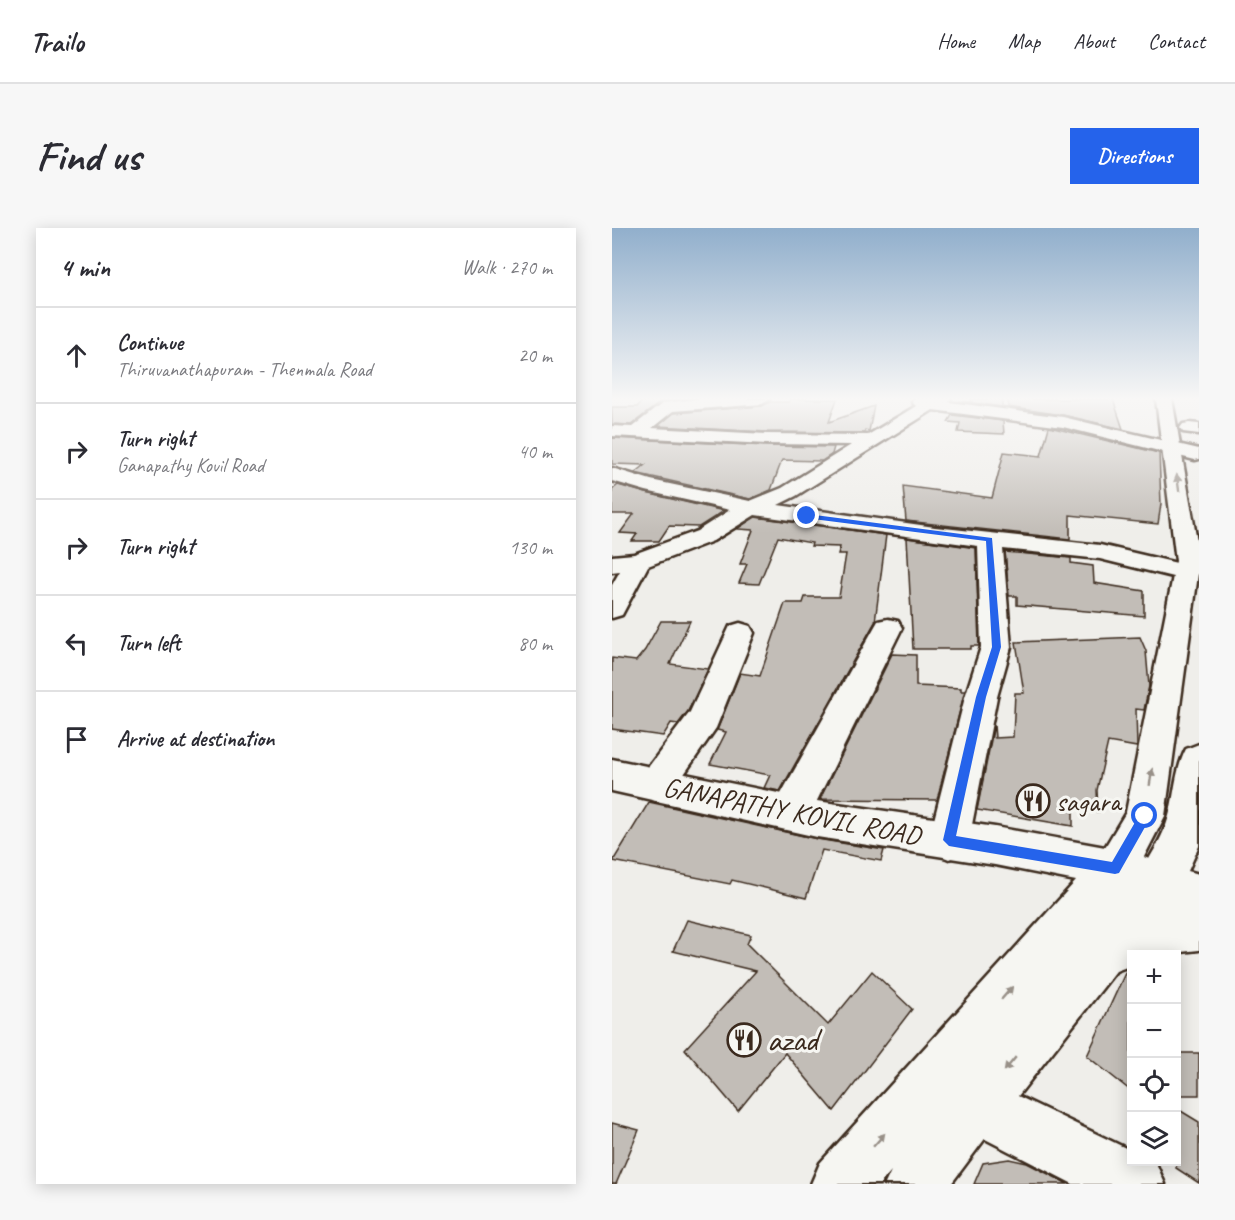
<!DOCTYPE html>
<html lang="en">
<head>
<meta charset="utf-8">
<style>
	:root { --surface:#fff; --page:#f7f7f7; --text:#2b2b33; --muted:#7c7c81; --line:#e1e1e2; --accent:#2563eb }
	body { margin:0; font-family:Caveat,sans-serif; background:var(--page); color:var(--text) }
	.controls { position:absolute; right:18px; bottom:18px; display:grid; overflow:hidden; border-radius:0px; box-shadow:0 3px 15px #0003 }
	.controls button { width:54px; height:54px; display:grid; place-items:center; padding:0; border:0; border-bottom:2px solid var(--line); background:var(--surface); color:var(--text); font:30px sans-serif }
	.stop { position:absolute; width:18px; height:18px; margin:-14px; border:4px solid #2563eb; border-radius:50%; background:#fff }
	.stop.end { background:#2563eb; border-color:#fff; box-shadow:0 2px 6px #0008 }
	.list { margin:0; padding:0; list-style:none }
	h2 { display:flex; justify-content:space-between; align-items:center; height:78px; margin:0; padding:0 24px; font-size:26px }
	h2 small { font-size:20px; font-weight:400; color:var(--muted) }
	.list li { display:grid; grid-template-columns:39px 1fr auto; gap:18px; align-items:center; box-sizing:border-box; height:96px; padding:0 24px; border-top:2px solid var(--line) }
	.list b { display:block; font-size:22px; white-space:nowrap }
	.list p { margin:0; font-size:20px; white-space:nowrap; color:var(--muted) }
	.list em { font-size:20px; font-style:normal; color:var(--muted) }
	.icon { flex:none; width:33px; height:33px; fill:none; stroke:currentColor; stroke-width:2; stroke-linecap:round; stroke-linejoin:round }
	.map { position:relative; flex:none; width:587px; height:956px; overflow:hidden; border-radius:0px }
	header { display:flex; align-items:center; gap:36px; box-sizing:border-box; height:84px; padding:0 30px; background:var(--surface); border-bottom:2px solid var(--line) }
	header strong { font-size:28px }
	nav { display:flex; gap:33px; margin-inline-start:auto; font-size:21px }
	.intro { display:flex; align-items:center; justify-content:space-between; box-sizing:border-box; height:144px; padding:0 36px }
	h1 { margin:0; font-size:42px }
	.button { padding:15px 27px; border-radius:0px; background:var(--accent); color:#fff; font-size:21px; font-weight:700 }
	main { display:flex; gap:36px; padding:0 36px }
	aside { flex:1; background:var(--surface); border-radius:0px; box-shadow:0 3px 15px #0003 }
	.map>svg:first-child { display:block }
	.building { fill:#c2bdb7; stroke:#3b2a1e; stroke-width:1.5 }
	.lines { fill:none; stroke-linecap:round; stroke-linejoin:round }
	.minor-casing { stroke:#3b2a1e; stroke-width:5 }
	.major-casing { stroke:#3b2a1e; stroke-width:5 }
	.minor { fill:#f6f6f2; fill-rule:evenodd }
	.major { fill:#f6f6f2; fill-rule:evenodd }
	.oneway { fill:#989088 }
	.route { fill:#2563eb }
	.labels { text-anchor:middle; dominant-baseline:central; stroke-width:6; stroke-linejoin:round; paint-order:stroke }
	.poi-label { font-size:28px; fill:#3b2a1e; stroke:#f6f6f2; text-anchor:start }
	.street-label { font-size:28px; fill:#3b2a1e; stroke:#f6f6f2 }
	.near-poi-label { font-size:33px; fill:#3b2a1e; stroke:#f6f6f2; text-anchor:start }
</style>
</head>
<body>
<header>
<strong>Trailo</strong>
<nav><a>Home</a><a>Map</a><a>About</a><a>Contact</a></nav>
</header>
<div class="intro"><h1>Find us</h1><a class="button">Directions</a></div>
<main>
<aside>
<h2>4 min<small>Walk · 270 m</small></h2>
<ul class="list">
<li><svg class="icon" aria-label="ahead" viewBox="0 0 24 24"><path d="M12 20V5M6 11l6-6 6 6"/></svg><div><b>Continue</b><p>Thiruvanathapuram - Thenmala Road</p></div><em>20 m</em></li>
<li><svg class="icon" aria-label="right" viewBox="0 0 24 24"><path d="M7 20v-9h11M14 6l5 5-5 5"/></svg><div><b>Turn right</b><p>Ganapathy Kovil Road</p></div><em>40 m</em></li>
<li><svg class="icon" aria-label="right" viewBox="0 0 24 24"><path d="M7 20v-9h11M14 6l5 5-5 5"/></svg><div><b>Turn right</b></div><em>130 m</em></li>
<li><svg class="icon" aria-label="left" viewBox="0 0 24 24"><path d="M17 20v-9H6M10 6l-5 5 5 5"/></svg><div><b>Turn left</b></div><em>80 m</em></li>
<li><svg class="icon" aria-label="arrive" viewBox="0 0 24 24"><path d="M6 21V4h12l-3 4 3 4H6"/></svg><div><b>Arrive at destination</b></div></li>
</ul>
</aside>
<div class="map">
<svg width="587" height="956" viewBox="0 0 587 956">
	<rect width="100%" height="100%" fill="#efeeea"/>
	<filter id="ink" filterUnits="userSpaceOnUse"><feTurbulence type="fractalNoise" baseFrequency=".0167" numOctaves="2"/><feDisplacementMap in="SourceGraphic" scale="12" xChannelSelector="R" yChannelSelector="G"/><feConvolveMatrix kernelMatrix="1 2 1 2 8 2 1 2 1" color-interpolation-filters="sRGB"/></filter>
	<g filter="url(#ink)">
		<!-- building -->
		<g class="building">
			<polygon points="32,171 64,171 50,173 19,197 0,196 0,179 25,179"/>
			<polygon points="179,171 225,171 217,194 262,178 257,203 253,202 252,205 155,204 46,198 62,185 150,178 158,174 177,174"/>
			<polygon points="359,171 390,171 390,179 347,173 360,174"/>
			<polygon points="396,171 501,171 511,201 451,187 396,179"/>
			<polygon points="340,187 391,193 392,206 346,204 348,195 336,194"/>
			<polygon points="437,199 547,225 549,276 546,296 458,287 458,311 294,293 291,258 380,270 392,224 429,228"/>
			<polygon points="0,210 155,218 222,219 220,226 210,233 170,232 159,262 138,271 23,245 33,237 0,236"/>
			<polygon points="6,257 34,265 112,283 87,299 57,298 47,313 20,313 25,306 8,305 22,286 0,286 0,262"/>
			<polygon points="143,289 274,307 263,394 168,563 152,560 158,547 98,536 114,504 105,502 128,445 148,448 173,375 191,375 193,369 227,369 234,326 226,326 228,319 199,318 200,315 166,309 147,356 127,355 135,336 128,336 141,302 125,301"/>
			<polygon points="295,310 364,320 367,418 359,418 359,421 301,421"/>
			<polygon points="393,324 459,330 459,335 481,338 482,355 532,363 532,388 405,377 405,368 397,368"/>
			<polygon points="49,393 78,393 58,436 96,441 76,483 66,496 59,495 51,508 0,501 0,430 24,433 33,422"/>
			<polygon points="528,409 534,423 537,458 532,482 524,481 525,519 496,514 485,562 486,584 461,579 461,598 365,582 382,497 383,510 401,509 403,465 412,465 404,414"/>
			<polygon points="280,426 304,427 304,458 349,460 349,463 353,463 325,572 208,571"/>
			<polygon points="37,574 205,611 272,622 269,633 210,622 194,670 120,652 118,656 1,633"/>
			<polygon points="75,692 139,707 135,716 216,797 260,743 300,781 222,883 173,825 126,883 73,821 144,743 61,723"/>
			<polygon points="519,740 519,863 475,828 515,741"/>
			<rect x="564" y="825" width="23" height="42"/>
			<polygon points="564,880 587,894 587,955 564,940"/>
			<polygon points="0,895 27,902 4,956 0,956"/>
			<polygon points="397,931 415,935 456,956 362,956 371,935"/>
		</g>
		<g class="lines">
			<!-- minor casing -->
			<g class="minor-casing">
				<g id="minor">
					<polygon points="84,171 158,171 150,176 61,183 40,200 155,206 256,207 304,178 300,174 302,171 339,171 337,174 451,189 587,221 587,231 583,232 451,199 321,182 184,268 166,277 323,299 488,317 582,339 586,344 582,349 573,352 488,331 391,321 399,419 385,469 357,612 351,625 337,631 323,625 317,612 353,469 369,419 366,318 143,287 101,313 36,338 10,387 0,390 0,357 8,343 0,344 0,328 22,326 85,303 118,282 34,263 0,253 0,240 39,252 138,273 170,260 239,217 155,216 0,208 0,198 20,199 51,175"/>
					<polygon points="577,195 587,196 587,206 571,204 568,200 571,196"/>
					<polygon points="276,391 286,393 290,400 193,597 179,602 165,597 160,585 165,573 262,400 266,393"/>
					<polygon points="128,395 138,398 142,405 104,500 57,568 44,573 31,568 25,557 31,546 78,484 118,398"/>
					<polygon points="364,848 520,923 520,934 544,935 553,956 461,956 344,896 336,876 344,856"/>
				</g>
			</g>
			<!-- major casing -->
			<g class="major-casing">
				<path id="major" d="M544,171h16l27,154v14l-34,249 -21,41 5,2c9,-15 17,-30 21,-47 5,-21 6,-44 16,-63l13,-5v102l-11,25 11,3v76l-36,4h-31v11l-16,6 -120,153 -45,60h-66l6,-13 -11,13h-69l9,-21 256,-282 -81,-16 -178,-28 -205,-46v-32l205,42 178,26 110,20 21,-35 50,-251z"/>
			</g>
			<!-- minor -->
			<use href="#minor" class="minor"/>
			<!-- major -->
			<use href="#major" class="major"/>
		</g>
		<!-- one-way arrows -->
		<defs><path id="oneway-solid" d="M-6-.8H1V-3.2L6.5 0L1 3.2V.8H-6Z" transform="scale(1.5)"/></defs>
		<g class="oneway">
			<use href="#oneway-solid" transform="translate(566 255) rotate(-98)"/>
			<use href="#oneway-solid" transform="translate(539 549) rotate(-81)"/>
			<use href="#oneway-solid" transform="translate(395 765) rotate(-49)"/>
			<use href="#oneway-solid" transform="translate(398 836) rotate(130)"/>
			<use href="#oneway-solid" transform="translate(267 912) rotate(-49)"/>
		</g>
	</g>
	<!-- sky -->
	<linearGradient id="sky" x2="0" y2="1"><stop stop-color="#91afcc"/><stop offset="0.56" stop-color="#f8f7f6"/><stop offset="1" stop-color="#f8f7f6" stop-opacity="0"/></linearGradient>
	<rect width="587" height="305" fill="url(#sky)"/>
	<!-- route -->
	<polygon class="route" points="195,286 380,310 389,419 374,469 344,608 500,634 529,584 537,584 537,592 507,645 503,646 337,618 331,612 364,469 380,419 374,313 193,290"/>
	<!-- icons -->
	<defs>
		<g id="restaurant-ring" transform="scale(1.725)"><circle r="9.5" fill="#f6f6f2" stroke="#3b2a1e" stroke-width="1.5"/><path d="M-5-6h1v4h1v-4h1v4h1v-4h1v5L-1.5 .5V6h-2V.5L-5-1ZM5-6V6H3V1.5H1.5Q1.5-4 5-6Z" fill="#3b2a1e"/></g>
	</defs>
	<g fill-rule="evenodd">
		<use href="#restaurant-ring" x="421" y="573"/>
		<use href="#restaurant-ring" x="132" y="812"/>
	</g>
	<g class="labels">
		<!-- poi labels -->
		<g class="poi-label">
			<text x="444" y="573">sagara</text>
		</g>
		<!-- street labels -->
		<g class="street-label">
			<text transform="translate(180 583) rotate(11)">GANAPATHY KOVIL ROAD</text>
		</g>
		<!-- near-poi labels -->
		<g class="near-poi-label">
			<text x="155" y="812">azad</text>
		</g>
	</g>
</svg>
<div class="controls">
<button>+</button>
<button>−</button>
<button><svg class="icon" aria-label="locate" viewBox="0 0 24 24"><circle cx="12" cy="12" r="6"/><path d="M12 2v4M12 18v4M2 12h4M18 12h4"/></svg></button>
<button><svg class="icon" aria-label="layers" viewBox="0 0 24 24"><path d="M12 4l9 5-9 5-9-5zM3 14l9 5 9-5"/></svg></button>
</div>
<div class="stop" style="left:533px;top:588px"></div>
<div class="stop end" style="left:195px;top:288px"></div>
</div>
</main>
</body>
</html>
